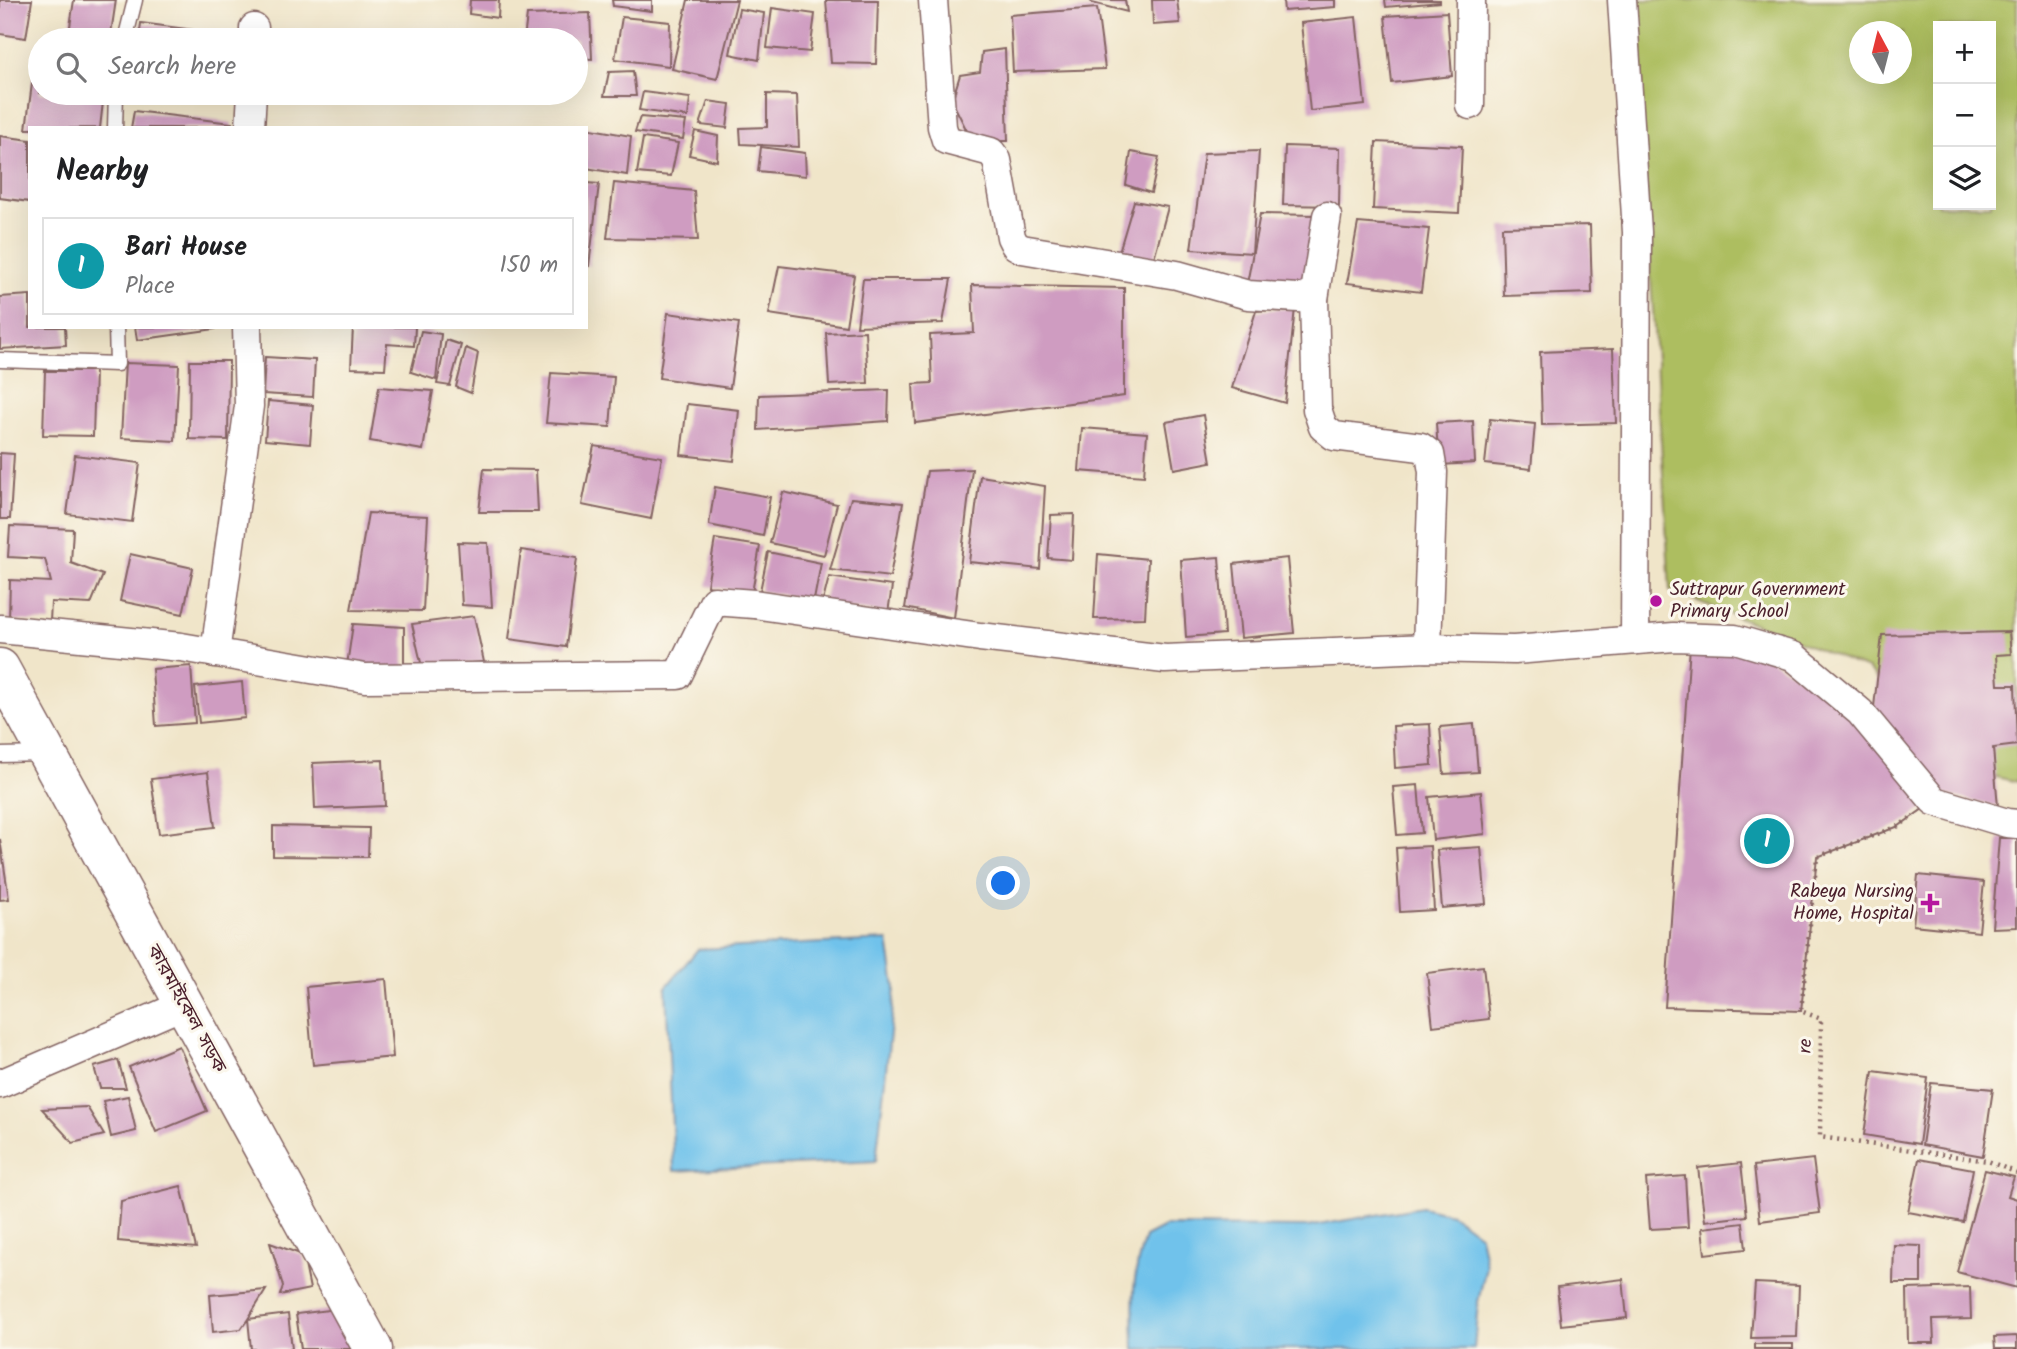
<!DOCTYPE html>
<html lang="en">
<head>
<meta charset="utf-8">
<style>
	:root { --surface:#fff; --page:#f6f6f6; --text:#202124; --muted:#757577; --line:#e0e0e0; --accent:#b5179e }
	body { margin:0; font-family:Kalam,"Noto Sans Bengali",sans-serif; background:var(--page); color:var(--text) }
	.controls { position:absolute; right:21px; top:21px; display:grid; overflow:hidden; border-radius:0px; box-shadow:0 7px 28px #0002 }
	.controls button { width:63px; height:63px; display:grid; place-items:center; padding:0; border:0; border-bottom:2px solid var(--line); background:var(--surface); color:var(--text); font:35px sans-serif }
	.compass { position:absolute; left:1849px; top:21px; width:63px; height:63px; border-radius:50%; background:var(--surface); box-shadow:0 7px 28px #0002; rotate:353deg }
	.you { position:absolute; left:1004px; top:884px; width:24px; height:24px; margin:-18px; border:5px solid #fff; border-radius:50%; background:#1a73e8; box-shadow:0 0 0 10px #1a73e833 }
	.badge { display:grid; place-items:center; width:46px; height:46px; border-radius:50%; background:var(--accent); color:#fff; font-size:23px; font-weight:700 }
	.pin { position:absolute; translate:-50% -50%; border:4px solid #fff; box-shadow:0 2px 7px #0006 }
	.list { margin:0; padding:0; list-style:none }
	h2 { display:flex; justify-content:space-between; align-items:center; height:91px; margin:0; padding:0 28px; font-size:30px }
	h2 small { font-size:23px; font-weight:400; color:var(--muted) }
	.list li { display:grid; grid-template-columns:46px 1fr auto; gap:21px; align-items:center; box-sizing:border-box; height:98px; margin:0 14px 14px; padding:0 14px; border:2px solid var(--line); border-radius:0px }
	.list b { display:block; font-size:26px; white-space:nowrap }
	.list p { margin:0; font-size:23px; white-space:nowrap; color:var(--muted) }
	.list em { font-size:23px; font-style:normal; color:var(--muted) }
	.icon { flex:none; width:38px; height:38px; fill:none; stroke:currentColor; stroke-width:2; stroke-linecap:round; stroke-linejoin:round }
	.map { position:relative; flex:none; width:2017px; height:1349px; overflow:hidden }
	.search { position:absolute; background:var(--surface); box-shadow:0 7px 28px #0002; left:28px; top:28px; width:560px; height:77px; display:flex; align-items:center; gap:18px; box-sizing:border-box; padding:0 24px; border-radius:38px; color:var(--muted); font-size:26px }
	.panel { position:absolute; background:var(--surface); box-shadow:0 7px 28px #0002; left:28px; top:126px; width:560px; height:203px; border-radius:0px }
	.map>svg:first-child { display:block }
	.green { fill:#adbe61; stroke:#7c6e46; stroke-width:2; fill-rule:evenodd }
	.water { fill:#6fc2eb; stroke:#5c708b; stroke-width:2 }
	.building { fill:#cf9cc1 }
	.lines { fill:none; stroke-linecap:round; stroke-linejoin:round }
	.lane-casing { stroke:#846462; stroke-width:17 }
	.street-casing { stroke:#846462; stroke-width:31 }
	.secondary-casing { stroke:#846462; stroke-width:41 }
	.path { stroke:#846462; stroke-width:4.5; stroke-dasharray:2 5; stroke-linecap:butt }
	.lane { stroke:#fff; stroke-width:14 }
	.street { stroke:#fff; stroke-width:28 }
	.secondary { stroke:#fff; stroke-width:38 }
	.poi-dot { fill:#b5179e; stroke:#fbf7ec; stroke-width:2.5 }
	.labels { text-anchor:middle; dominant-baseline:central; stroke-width:6; stroke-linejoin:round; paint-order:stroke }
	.poi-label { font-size:19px; fill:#4a1f2b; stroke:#fbf7ec; text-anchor:start }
	.street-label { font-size:19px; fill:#4a1f2b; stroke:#fbf7ec }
</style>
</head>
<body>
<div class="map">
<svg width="2017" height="1349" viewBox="0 0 2017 1349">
	<rect width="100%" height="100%" fill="#fbf7ec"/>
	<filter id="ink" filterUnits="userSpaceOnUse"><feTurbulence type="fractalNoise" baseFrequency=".0143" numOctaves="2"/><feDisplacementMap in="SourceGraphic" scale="14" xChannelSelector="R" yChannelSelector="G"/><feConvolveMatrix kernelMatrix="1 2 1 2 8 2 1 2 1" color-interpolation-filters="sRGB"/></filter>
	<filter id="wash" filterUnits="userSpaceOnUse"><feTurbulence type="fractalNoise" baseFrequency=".00686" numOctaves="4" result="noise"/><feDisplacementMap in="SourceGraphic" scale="28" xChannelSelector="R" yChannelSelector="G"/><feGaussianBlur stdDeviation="1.57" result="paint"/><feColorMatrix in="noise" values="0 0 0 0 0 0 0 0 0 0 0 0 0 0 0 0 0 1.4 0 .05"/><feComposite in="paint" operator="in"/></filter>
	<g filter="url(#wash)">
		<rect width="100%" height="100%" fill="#f0e5c9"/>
		<!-- green -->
		<path class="green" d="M1634,0h383v782l-50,-12 -99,-101 -198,-79zM1938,26h53v179h-53zM1860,32h42v42h-42z"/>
		<!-- water -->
		<g class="water">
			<polygon points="888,940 895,988 876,1161 674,1171 666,987 698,949"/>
			<path d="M1422,1207l29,7 29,21 6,31 -8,36 -4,47h-340c-1,-42 -3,-72 11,-112l21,-11 141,1z"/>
		</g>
		<g id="blocks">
			<!-- building -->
			<g class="building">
				<polygon points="0,0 32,0 26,38 0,34"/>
				<polygon points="74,0 116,0 110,40 68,40"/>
				<polygon points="470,0 499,0 498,18 469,14"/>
				<polygon points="612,0 652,0 652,11 613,6"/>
				<polygon points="688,0 737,0 717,79 672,69"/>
				<polygon points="826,0 878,0 876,64 831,63"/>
				<polygon points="1090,0 1125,0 1127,12 1092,3"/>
				<polygon points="1152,0 1177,0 1180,23 1153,25"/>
				<polygon points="1283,0 1335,0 1335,7 1284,11"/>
				<polygon points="1385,0 1440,0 1440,2 1386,7"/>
				<polygon points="772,8 815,14 810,52 767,48"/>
				<polygon points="1097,8 1105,69 1013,72 1010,15"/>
				<polygon points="739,9 764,13 759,60 730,54"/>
				<polygon points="1447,12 1452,76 1392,83 1385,16"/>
				<polygon points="590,13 592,59 576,58 576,40 524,40 527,15"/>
				<polygon points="622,17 670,22 669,66 615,59"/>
				<polygon points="1356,17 1365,105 1310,111 1301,23"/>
				<polygon points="141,23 240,36 239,40 139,40"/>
				<polygon points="1005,49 1008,141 972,141 952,101 960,75 980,72 982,52"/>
				<polygon points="35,61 40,61 40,93 104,93 100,128 26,129"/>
				<polygon points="633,71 636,96 604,96 609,72"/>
				<polygon points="643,92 690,98 688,117 639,110"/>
				<polygon points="767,94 797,95 799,147 741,144 740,128 767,127"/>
				<polygon points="708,101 730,104 727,128 700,125"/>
				<polygon points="134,111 232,123 231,128 131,128"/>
				<polygon points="640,117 686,121 683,139 635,132"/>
				<polygon points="586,128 631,136 627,175 586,168"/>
				<polygon points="695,131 718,136 717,161 689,155"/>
				<polygon points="0,136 30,140 30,202 0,198"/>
				<polygon points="643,138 678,143 671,176 637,173"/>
				<polygon points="1376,142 1462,146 1459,213 1373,209"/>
				<polygon points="1285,146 1340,148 1339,206 1283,205"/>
				<polygon points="761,147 805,153 806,176 758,171"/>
				<polygon points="1259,151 1252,253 1191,249 1204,153"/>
				<polygon points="1131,152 1159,157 1151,193 1126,185"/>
				<polygon points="586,183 599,184 589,266 586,265"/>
				<polygon points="614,183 694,191 698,240 607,238"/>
				<polygon points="1134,201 1168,207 1154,258 1119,252"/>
				<polygon points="1260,214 1316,215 1309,286 1247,284"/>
				<polygon points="1358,223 1429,229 1421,292 1347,283"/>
				<polygon points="1590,225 1592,293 1504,296 1502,227"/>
				<polygon points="779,266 854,275 846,326 769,314"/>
				<polygon points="863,279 951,279 943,323 857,326"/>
				<polygon points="972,285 1124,288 1124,396 915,423 913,384 932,383 930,335 974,333"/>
				<polygon points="30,295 30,327 65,327 66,345 0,349 0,297"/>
				<polygon points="1295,308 1285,403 1232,388 1256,311"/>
				<polygon points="668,313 739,323 730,388 659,378"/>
				<polygon points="135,327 214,327 215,329 137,340"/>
				<polygon points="353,327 415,327 414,346 387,344 385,369 351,368"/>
				<polygon points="421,331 441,334 436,380 411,372"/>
				<polygon points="865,331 868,383 829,385 826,333"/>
				<polygon points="446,340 461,345 450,386 437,384"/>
				<polygon points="466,348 478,353 471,393 456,387"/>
				<polygon points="1613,349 1616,423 1542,425 1540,352"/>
				<polygon points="265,357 315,360 313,397 263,394"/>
				<polygon points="190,361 229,361 228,440 189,439"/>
				<polygon points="125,363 179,365 175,441 121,438"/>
				<polygon points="45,371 95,371 93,436 43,435"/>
				<polygon points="551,373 614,377 610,427 546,423"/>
				<polygon points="379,387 433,391 423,450 370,441"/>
				<polygon points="889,390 888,421 758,430 759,395"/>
				<polygon points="268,401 313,405 310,444 265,440"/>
				<polygon points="687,404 739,410 734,461 681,455"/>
				<polygon points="1203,415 1211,462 1174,469 1166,422"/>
				<polygon points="1490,419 1535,424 1531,469 1485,464"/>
				<polygon points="1473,421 1475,463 1439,465 1436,423"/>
				<polygon points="1082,428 1147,433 1144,476 1079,471"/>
				<polygon points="594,446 662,457 651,519 582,505"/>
				<polygon points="0,453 14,454 10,519 0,519"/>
				<polygon points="75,455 140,463 132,522 67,514"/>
				<polygon points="484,469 536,470 538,512 479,512"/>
				<polygon points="972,469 954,618 905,608 927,471"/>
				<polygon points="980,476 1045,486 1040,569 969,562"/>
				<polygon points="715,487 770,497 763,536 709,525"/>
				<polygon points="783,492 837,504 824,555 770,543"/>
				<polygon points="851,498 903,503 890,577 830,570"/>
				<polygon points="368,513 428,516 423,611 351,610"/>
				<polygon points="1074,514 1072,560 1048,558 1051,515"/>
				<polygon points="10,526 73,529 71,563 103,575 91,604 51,602 50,622 9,620 10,580 51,582 45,559 8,557"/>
				<polygon points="715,539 760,546 752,593 707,586"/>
				<polygon points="458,542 488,543 492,607 462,605"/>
				<polygon points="521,550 577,558 566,647 509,639"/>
				<polygon points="768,552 821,563 814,600 760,591"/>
				<polygon points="130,554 193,568 183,614 120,601"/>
				<polygon points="1098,554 1148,559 1145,618 1094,619"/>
				<polygon points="1219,557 1224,634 1186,637 1181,560"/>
				<polygon points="1287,558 1294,633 1241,638 1234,564"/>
				<polygon points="829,577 892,586 888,613 822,605"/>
				<polygon points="474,616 484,662 422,667 412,624"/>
				<polygon points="353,624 404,627 404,669 347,665"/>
				<polygon points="2009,632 2011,654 1996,655 1998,685 2015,685 2017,745 1993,748 1998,807 1934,792 1874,707 1882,635"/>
				<polygon points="1690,646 1754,649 1839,703 1934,801 1899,826 1817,857 1801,1011 1665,1007"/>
				<polygon points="191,666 195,723 156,726 152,669"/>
				<polygon points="242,682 245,718 199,723 195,687"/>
				<polygon points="1430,724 1432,765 1395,768 1393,726"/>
				<polygon points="1474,724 1478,772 1444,774 1440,727"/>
				<polygon points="383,760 385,806 315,809 313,763"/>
				<polygon points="208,772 215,827 159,834 151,779"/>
				<polygon points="1418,785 1422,833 1397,835 1393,787"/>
				<polygon points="1481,792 1485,834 1433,840 1429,797"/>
				<polygon points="273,826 369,828 368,857 273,856"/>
				<polygon points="1999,838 2017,838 2017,927 1992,928"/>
				<polygon points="0,839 9,899 0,900"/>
				<polygon points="1430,846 1434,910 1400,912 1396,848"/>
				<polygon points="1481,847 1486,904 1442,908 1437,850"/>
				<polygon points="1918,875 1984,882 1979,932 1913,925"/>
				<polygon points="1483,966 1489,1019 1433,1026 1427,973"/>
				<polygon points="386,979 393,1057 313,1065 306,987"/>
				<polygon points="179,1046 207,1111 156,1132 129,1067"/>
				<polygon points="118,1060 126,1088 100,1088 94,1067"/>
				<polygon points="1873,1071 1928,1078 1919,1144 1864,1135"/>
				<polygon points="1931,1083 1993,1089 1983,1156 1922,1145"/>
				<polygon points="128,1096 136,1131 111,1137 103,1101"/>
				<polygon points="87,1107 104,1135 73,1143 42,1109"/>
				<polygon points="1813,1159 1820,1213 1760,1221 1754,1166"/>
				<polygon points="1919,1159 1973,1169 1963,1222 1908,1212"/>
				<polygon points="1741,1163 1747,1216 1705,1221 1698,1168"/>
				<polygon points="1985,1170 2014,1177 2008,1196 2017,1199 2017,1288 1957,1272"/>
				<polygon points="1685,1176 1688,1227 1650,1229 1646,1179"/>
				<polygon points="181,1186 196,1248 118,1241 121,1201"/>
				<polygon points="1743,1223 1746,1249 1705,1254 1702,1228"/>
				<polygon points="270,1243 303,1255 310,1289 280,1295 283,1286"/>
				<polygon points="1894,1245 1921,1246 1921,1283 1893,1283"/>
				<polygon points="1623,1279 1627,1318 1561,1325 1557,1287"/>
				<polygon points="1755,1283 1799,1285 1797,1337 1751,1338"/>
				<polygon points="1970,1287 1971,1319 1933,1320 1934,1343 1908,1343 1907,1289"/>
				<polygon points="266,1290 248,1319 288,1314 292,1349 251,1349 248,1319 241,1329 213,1332 210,1295"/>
				<polygon points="337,1309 362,1349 301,1349 296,1314"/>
				<polygon points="2017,1336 2017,1349 1995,1349 1994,1337"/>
				<rect x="1755" y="1344" width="38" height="5"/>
			</g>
		</g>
	</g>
	<g filter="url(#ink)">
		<use href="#blocks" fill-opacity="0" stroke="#846462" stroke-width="2"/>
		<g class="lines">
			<!-- lane casing -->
			<g class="lane-casing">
				<g id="lane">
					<polyline points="125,40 135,0"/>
					<polyline points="115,128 116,93"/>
					<polyline points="0,360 117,364 116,327"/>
					<polyline points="0,755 44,754"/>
				</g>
			</g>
			<!-- street casing -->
			<g class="street-casing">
				<g id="street">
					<polyline points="933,0 942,127 946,140 991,152 997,160 1011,237 1015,245 1022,249 1177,275 1248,295 1314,299"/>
					<polyline points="1622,0 1637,232 1635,640"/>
					<polyline points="254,40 254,28"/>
					<polyline points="1470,105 1471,0"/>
					<polyline points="250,128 252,93"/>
					<polyline points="1327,216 1314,299 1317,409 1323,427 1334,436 1421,447 1430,454 1433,472 1427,648"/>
					<polyline points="0,629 181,647 365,678 678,675 714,601 754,604 980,637 1165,659 1427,648 1514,650 1674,637 1735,639 1793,656 1860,712 1934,801 2007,823 2017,824"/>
					<polyline points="215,653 249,406 247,327"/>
					<polyline points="0,1084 183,1005"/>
				</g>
			</g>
			<!-- secondary casing -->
			<g class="secondary-casing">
				<polyline id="secondary" points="0,668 373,1349"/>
			</g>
			<!-- path -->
			<polyline class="path" points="1910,818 1899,826 1817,857 1801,1011 1821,1019 1820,1137 1988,1161 2017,1173"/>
			<!-- lane -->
			<use href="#lane" class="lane"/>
			<!-- street -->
			<use href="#street" class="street"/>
			<!-- secondary -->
			<use href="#secondary" class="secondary"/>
		</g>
	</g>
	<!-- markers -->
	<g class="poi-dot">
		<circle cx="1656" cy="601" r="7"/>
		<path d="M1926.5 892.5h7v7h7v7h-7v7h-7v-7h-7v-7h7z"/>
	</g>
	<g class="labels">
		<!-- poi labels -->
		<g class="poi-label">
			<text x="1670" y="590">Suttrapur Government<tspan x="1670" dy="22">Primary School</tspan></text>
			<text x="1914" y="892" text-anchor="end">Rabeya Nursing<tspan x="1914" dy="22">Home, Hospital</tspan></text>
		</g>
		<!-- street labels -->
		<g class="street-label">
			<text transform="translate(186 1009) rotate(61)">কারমাইকেল সড়ক</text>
			<text transform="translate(1806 1046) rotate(-89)">re</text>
		</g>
	</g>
</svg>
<div class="controls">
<button>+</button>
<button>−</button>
<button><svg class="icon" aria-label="layers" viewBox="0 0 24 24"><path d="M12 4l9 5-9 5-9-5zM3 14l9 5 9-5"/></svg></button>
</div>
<svg class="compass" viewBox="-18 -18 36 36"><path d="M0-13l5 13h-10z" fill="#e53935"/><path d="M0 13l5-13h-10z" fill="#757577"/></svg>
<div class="you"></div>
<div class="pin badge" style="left:1767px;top:841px;background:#0f9aa8">1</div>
<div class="search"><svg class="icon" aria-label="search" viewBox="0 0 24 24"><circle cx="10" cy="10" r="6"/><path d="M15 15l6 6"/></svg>Search here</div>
<section class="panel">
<h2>Nearby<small></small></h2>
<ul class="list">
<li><span class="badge" style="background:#0f9aa8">1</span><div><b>Bari House</b><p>Place</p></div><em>150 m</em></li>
</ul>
</section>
</div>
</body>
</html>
